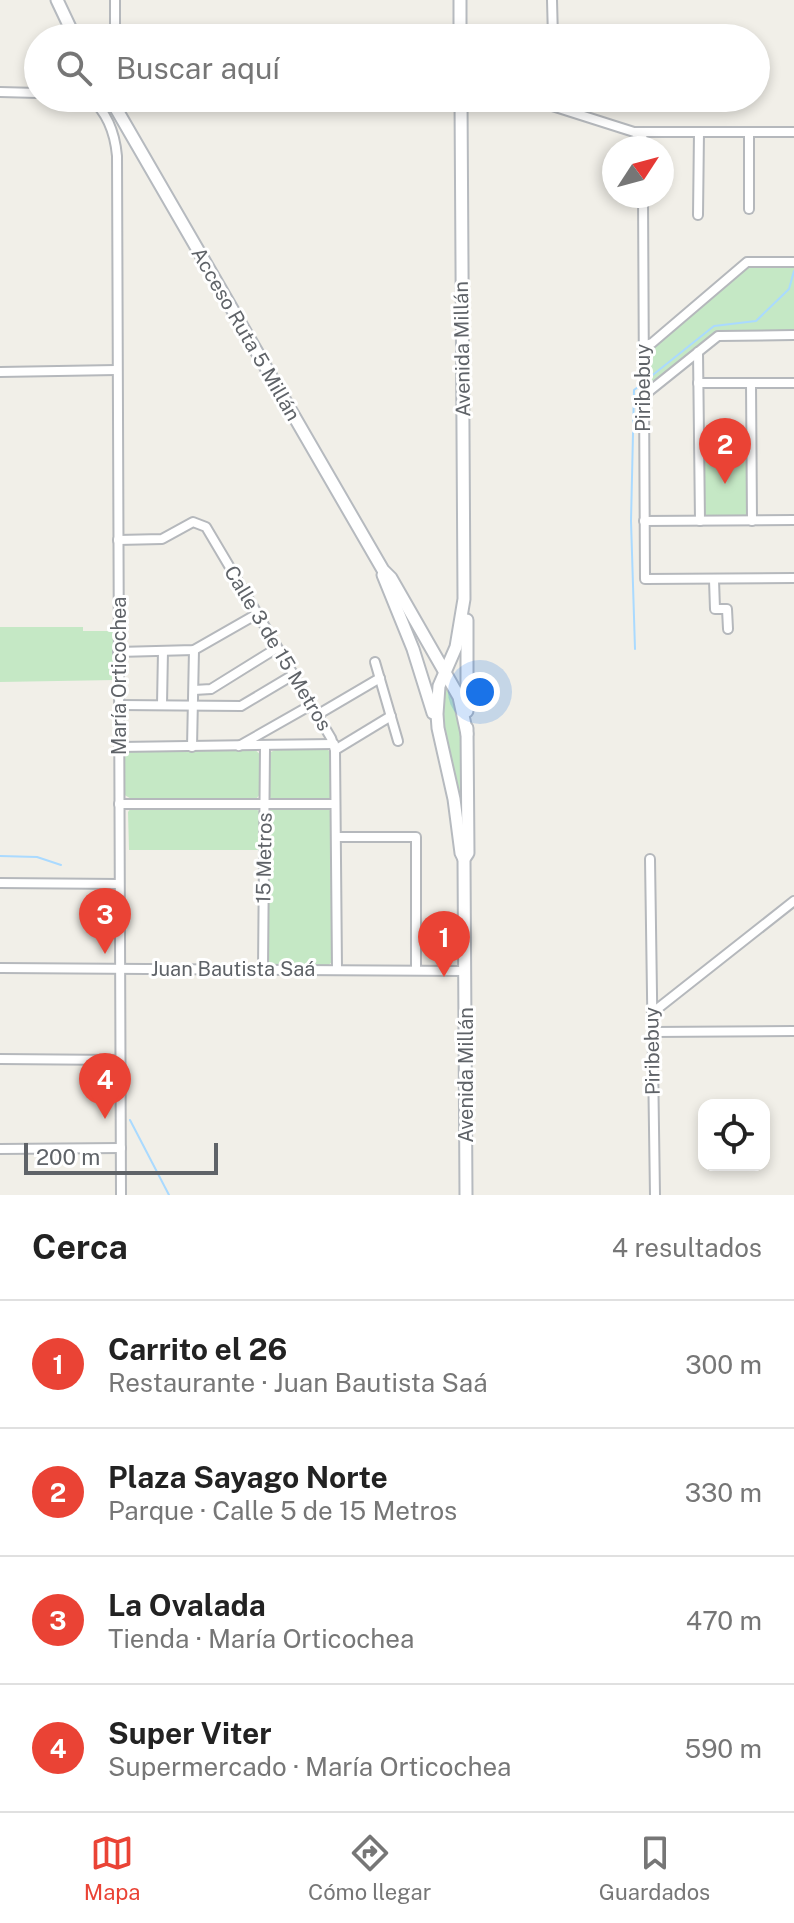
<!DOCTYPE html>
<html lang="es">
<head>
<meta charset="utf-8">
<style>
	:root { --surface:#fff; --page:#f6f6f6; --text:#222; --muted:#767676; --line:#e0e0e0; --accent:#ea4335 }
	body { margin:0; font-family:"Public Sans",sans-serif; background:var(--page); color:var(--text) }
	.controls { position:absolute; right:24px; bottom:24px; display:grid; overflow:hidden; border-radius:16px; box-shadow:0 4px 12px #0003 }
	.controls button { width:72px; height:72px; display:grid; place-items:center; padding:0; border:0; border-bottom:2px solid var(--line); background:var(--surface); color:var(--text); font:40px sans-serif }
	.compass { position:absolute; left:602px; top:136px; width:72px; height:72px; border-radius:50%; background:var(--surface); box-shadow:0 4px 12px #0003; rotate:54deg }
	.scale { position:absolute; left:24px; bottom:20px; width:194px; box-sizing:border-box; padding-left:8px; border:4px solid #5f6368; border-top:0; font-size:22px; line-height:28px; white-space:nowrap; color:#5f6368; -webkit-text-stroke:6px #fff; paint-order:stroke }
	.you { position:absolute; left:480px; top:692px; width:28px; height:28px; margin:-20px; border:6px solid #fff; border-radius:50%; background:#1a73e8; box-shadow:0 0 0 12px #1a73e833 }
	.badge { display:grid; place-items:center; width:52px; height:52px; border-radius:50%; background:var(--accent); color:#fff; font-size:26px; font-weight:700 }
	.pin { position:absolute; translate:-50% -66px; filter:drop-shadow(0 2px 4px #0008) }
	.pin::after { content:''; position:absolute; top:42px; width:28px; height:24px; background:inherit; clip-path:polygon(0 0,100% 0,50% 100%) }
	.list { margin:0; padding:0; list-style:none }
	h2 { display:flex; justify-content:space-between; align-items:center; height:104px; margin:0; padding:0 32px; font-size:34px }
	h2 small { font-size:26px; font-weight:400; color:var(--muted) }
	.list li { display:grid; grid-template-columns:52px 1fr auto; gap:24px; align-items:center; box-sizing:border-box; height:128px; padding:0 32px; border-top:2px solid var(--line) }
	.list b { display:block; font-size:30px; white-space:nowrap }
	.list p { margin:0; font-size:26px; white-space:nowrap; color:var(--muted) }
	.list em { font-size:26px; font-style:normal; color:var(--muted) }
	.icon { flex:none; width:44px; height:44px; fill:none; stroke:currentColor; stroke-width:2; stroke-linecap:round; stroke-linejoin:round }
	.map { position:relative; flex:none; width:794px; height:1195px; overflow:hidden }
	.search { position:absolute; background:var(--surface); box-shadow:0 4px 12px #0003; left:24px; right:24px; top:24px; height:88px; display:flex; align-items:center; gap:20px; box-sizing:border-box; padding:0 28px; border-radius:44px; color:var(--muted); font-size:30px }
	.sheet { height:616px; background:var(--surface) }
	nav { display:flex; justify-content:space-around; align-items:center; box-sizing:border-box; height:112px; border-top:2px solid var(--line); background:var(--surface); font-size:22px; color:var(--muted) }
	nav a { display:grid; justify-items:center; gap:4px }
	nav .on { color:var(--accent) }
	.map>svg:first-child { display:block }
	.green { fill:#c5e8c5 }
	.lines { fill:none; stroke-linecap:round; stroke-linejoin:round }
	.stream { stroke:#aadaff; stroke-width:2 }
	.street-casing { stroke:#b5b8bc; stroke-width:12 }
	.secondary-casing { stroke:#b6babf; stroke-width:15 }
	.street { stroke:#fff; stroke-width:8 }
	.secondary { stroke:#fff; stroke-width:11 }
	.labels { text-anchor:middle; dominant-baseline:central; stroke-width:6; stroke-linejoin:round; paint-order:stroke }
	.street-label { font-size:20px; fill:#5f6368; stroke:#fff }
</style>
</head>
<body>
<div class="map">
<svg width="794" height="1195" viewBox="0 0 794 1195">
	<rect width="100%" height="100%" fill="#f1efe8"/>
	<!-- green -->
	<g class="green">
		<polygon points="794,265 794,331 716,333 653,385 648,386 649,350 747,266"/>
		<polygon points="701,454 749,454 748,517 704,517 702,515"/>
		<polygon points="0,627 83,627 83,631 114,631 115,680 0,682"/>
		<path d="M445,678c21,42 16,93 17,140l-22,-106z"/>
		<polygon points="254,749 262,756 261,793 256,799 133,800 123,794 123,756 128,751"/>
		<polygon points="327,749 332,755 333,794 328,800 271,799 268,793 269,753 277,749"/>
		<polygon points="326,806 332,813 332,962 326,967 272,966 267,961 268,810 270,807"/>
		<polygon points="255,807 260,813 260,850 129,850 128,812 131,808"/>
	</g>
	<g class="lines">
		<!-- stream -->
		<g class="stream">
			<polyline points="649,378 714,326 756,321 789,289 794,271"/>
			<polyline points="635,649 631,521 634,390 638,387"/>
			<polyline points="0,856 37,857 61,865"/>
			<polyline points="130,1120 169,1195"/>
		</g>
		<!-- street casing -->
		<g class="street-casing">
			<g id="street">
				<polyline points="552,0 553,38"/>
				<polyline points="115,38 115,0"/>
				<polyline points="0,92 38,93"/>
				<path d="M90,98c18,15 25,36 27,58l4,1039"/>
				<polyline points="527,98 634,132 794,132"/>
				<polyline points="642,132 643,148"/>
				<polyline points="643,196 645,579 794,578"/>
				<polyline points="749,209 749,132"/>
				<polyline points="698,215 699,132"/>
				<polyline points="643,346 652,343 747,262 794,262"/>
				<polyline points="698,352 700,521"/>
				<polyline points="0,372 116,370"/>
				<polyline points="698,383 794,383"/>
				<polyline points="751,383 752,521"/>
				<polyline points="642,397 718,336 794,335"/>
				<polyline points="644,521 794,520"/>
				<polyline points="118,540 162,539 193,522 206,527 331,738 335,750 337,970"/>
				<polyline points="714,580 715,609 727,609 728,629"/>
				<polyline points="118,652 194,650 257,614"/>
				<polyline points="375,662 398,741"/>
				<polyline points="194,690 211,689 277,648"/>
				<polyline points="162,704 163,651"/>
				<polyline points="119,705 241,706 293,675"/>
				<polyline points="317,715 380,678"/>
				<polyline points="239,746 311,705"/>
				<polyline points="120,747 334,744"/>
				<polyline points="192,747 194,650"/>
				<polyline points="335,750 391,716"/>
				<polyline points="119,804 335,804"/>
				<polyline points="336,837 416,837 416,970"/>
				<polyline points="650,859 655,1195"/>
				<polyline points="0,883 119,884"/>
				<polyline points="0,968 466,971"/>
				<polyline points="263,969 265,747"/>
				<polyline points="652,1013 794,901"/>
				<polyline points="652,1032 794,1031"/>
				<polyline points="0,1059 120,1060"/>
				<polyline points="0,1149 121,1148"/>
			</g>
		</g>
		<!-- secondary casing -->
		<g class="secondary-casing">
			<g id="secondary">
				<polyline points="57,0 75,38"/>
				<polyline points="460,0 460,38"/>
				<polyline points="110,98 383,570 391,578 459,697 467,734"/>
				<polyline points="461,98 464,599 456,647 439,686 437,714 438,728 454,799 461,853 464,859"/>
				<polyline points="383,575 413,649 433,713"/>
				<polyline points="467,620 467,711"/>
				<polyline points="466,1195 464,859 468,853 467,728"/>
			</g>
		</g>
		<!-- street -->
		<use href="#street" class="street"/>
		<!-- secondary -->
		<use href="#secondary" class="secondary"/>
	</g>
	<g class="labels">
		<!-- street labels -->
		<g class="street-label">
			<text transform="translate(246 334) rotate(60)">Acceso Ruta 5 Millán</text>
			<text transform="translate(462 349) rotate(-91)">Avenida Millán</text>
			<text transform="translate(643 388) rotate(-90)">Piribebuy</text>
			<text transform="translate(278 648) rotate(59)">Calle 3 de 15 Metros</text>
			<text transform="translate(119 676) rotate(-90)">María Orticochea</text>
			<text transform="translate(264 858) rotate(-89)">15 Metros</text>
			<text x="233" y="969">Juan Bautista Saá</text>
			<text transform="translate(652 1051) rotate(-91)">Piribebuy</text>
			<text transform="translate(466 1075) rotate(-90)">Avenida Millán</text>
		</g>
	</g>
</svg>
<div class="controls">
<button><svg class="icon" aria-label="locate" viewBox="0 0 24 24"><circle cx="12" cy="12" r="6"/><path d="M12 2v4M12 18v4M2 12h4M18 12h4"/></svg></button>
</div>
<svg class="compass" viewBox="-18 -18 36 36"><path d="M0-13l5 13h-10z" fill="#e53935"/><path d="M0 13l5-13h-10z" fill="#767676"/></svg>
<div class="scale">200 m</div>
<div class="you"></div>
<div class="pin badge" style="left:444px;top:977px">1</div>
<div class="pin badge" style="left:725px;top:484px">2</div>
<div class="pin badge" style="left:105px;top:954px">3</div>
<div class="pin badge" style="left:105px;top:1119px">4</div>
<div class="search"><svg class="icon" aria-label="search" viewBox="0 0 24 24"><circle cx="10" cy="10" r="6"/><path d="M15 15l6 6"/></svg>Buscar aquí</div>
</div>
<section class="sheet">
<h2>Cerca<small>4 resultados</small></h2>
<ul class="list">
<li><span class="badge">1</span><div><b>Carrito el 26</b><p>Restaurante · Juan Bautista Saá</p></div><em>300 m</em></li>
<li><span class="badge">2</span><div><b>Plaza Sayago Norte</b><p>Parque · Calle 5 de 15 Metros</p></div><em>330 m</em></li>
<li><span class="badge">3</span><div><b>La Ovalada</b><p>Tienda · María Orticochea</p></div><em>470 m</em></li>
<li><span class="badge">4</span><div><b>Super Viter</b><p>Supermercado · María Orticochea</p></div><em>590 m</em></li>
</ul>
</section>
<nav>
<a class="on"><svg class="icon" aria-label="map" viewBox="0 0 24 24"><path d="M3 6l6-2 6 2 6-2v14l-6 2-6-2-6 2zM9 4v14M15 6v14"/></svg>Mapa</a>
<a><svg class="icon" aria-label="directions" viewBox="0 0 24 24"><path d="M12 3l9 9-9 9-9-9zM9 14v-3h6M13 9l2 2-2 2"/></svg>Cómo llegar</a>
<a><svg class="icon" aria-label="saved" viewBox="0 0 24 24"><path d="M7 4h10v16l-5-4-5 4z"/></svg>Guardados</a>
</nav>
</body>
</html>
